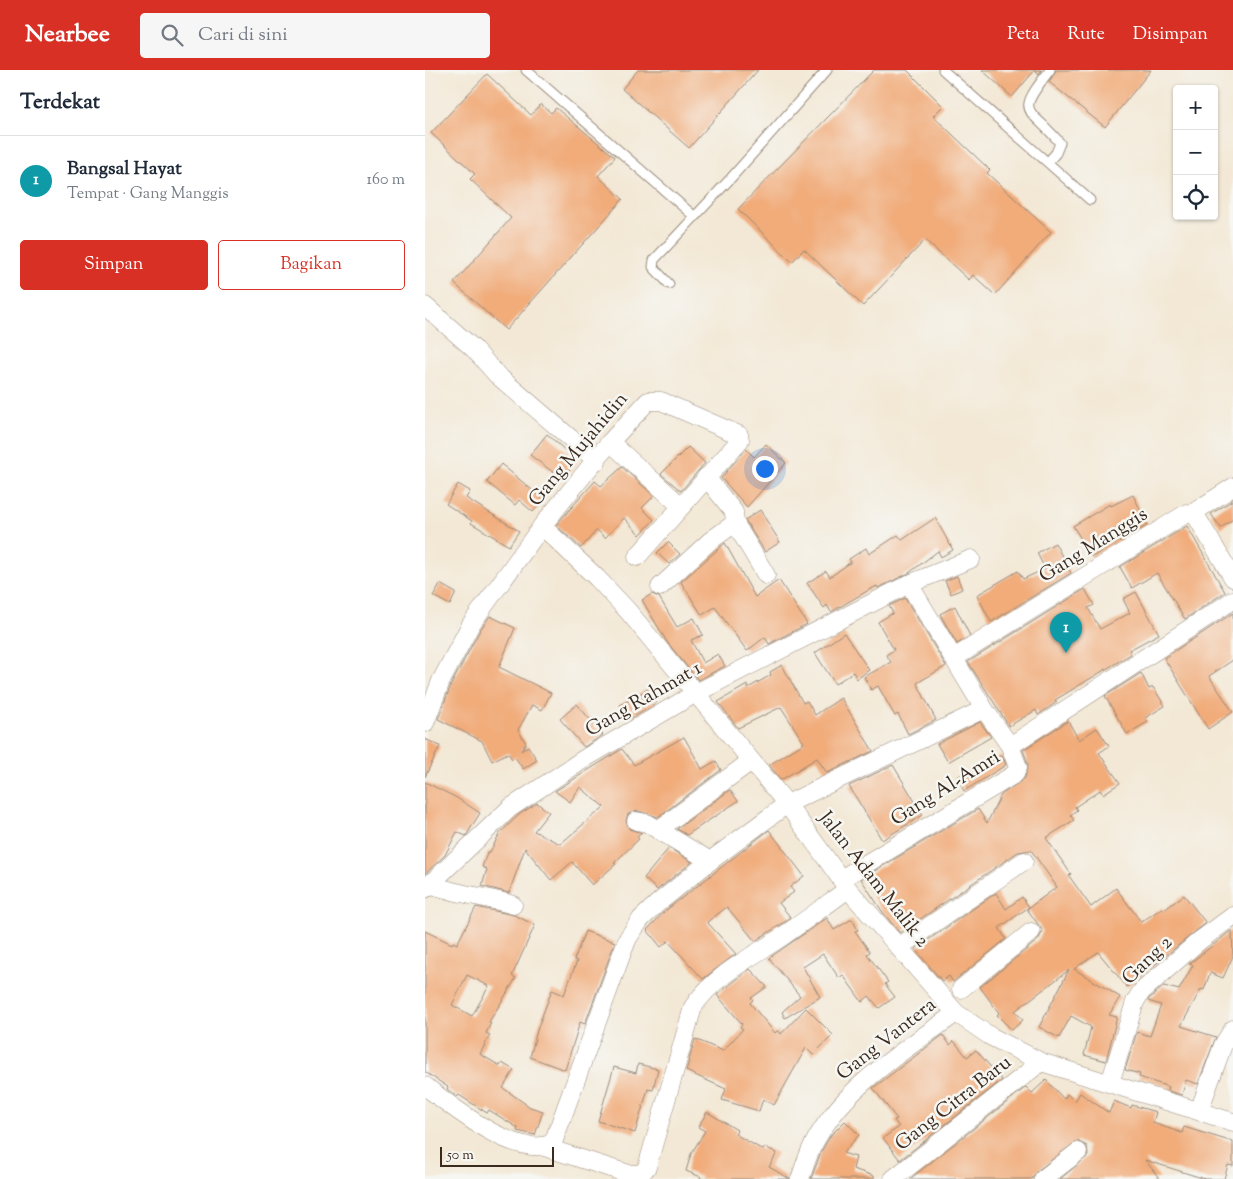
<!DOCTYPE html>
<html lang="id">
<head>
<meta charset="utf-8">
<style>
	:root { --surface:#fff; --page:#f6f6f7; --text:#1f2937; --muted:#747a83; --line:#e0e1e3; --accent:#d93025 }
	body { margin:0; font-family:"Sorts Mill Goudy",serif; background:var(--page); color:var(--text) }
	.controls { position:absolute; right:15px; top:15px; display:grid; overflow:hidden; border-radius:5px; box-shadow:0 1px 4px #0004 }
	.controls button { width:45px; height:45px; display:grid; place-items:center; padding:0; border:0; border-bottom:1px solid var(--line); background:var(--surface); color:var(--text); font:25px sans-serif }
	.scale { position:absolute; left:15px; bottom:12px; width:114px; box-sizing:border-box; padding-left:5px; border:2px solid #3b2a1e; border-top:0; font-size:14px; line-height:18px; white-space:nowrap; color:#3b2a1e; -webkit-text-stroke:4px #f6f6f2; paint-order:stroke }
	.you { position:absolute; left:339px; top:398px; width:18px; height:18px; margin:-12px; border:4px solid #fff; border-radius:50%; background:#1a73e8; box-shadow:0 0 0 8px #1a73e833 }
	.badge { display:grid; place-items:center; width:32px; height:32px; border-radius:50%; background:var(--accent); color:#fff; font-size:16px; font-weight:700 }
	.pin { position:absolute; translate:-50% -41px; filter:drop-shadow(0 1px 2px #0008) }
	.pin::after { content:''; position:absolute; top:26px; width:18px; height:15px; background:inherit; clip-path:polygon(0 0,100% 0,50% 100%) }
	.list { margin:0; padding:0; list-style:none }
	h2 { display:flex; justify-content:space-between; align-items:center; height:65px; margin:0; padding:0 20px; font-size:21px }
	h2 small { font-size:16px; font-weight:400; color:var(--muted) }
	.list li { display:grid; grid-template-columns:32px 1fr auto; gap:15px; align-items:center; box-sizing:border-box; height:90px; padding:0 20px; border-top:1px solid var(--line) }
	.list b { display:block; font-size:19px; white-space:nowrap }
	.list p { margin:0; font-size:16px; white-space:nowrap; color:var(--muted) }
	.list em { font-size:16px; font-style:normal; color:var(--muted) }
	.actions { display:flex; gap:10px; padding:15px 20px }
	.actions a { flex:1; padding:11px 0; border:1px solid var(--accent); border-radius:5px; text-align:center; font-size:18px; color:var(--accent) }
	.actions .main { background:var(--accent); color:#fff }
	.icon { flex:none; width:28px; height:28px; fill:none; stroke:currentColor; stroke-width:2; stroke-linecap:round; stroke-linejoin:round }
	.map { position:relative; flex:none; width:808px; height:1109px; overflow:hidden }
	header { display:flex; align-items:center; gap:30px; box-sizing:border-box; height:70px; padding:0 25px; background:var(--accent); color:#fff }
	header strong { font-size:24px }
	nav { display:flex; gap:28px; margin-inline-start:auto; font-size:18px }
	.search { width:350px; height:45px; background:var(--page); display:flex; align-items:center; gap:12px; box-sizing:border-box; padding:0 18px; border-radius:5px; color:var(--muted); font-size:19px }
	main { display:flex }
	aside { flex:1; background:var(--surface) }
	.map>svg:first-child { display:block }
	.building { fill:#f1ac7a; fill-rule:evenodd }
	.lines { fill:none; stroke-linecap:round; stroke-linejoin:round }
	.service-casing { stroke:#97897a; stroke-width:11 }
	.minor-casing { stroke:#97897a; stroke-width:19 }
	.service { stroke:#fff; stroke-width:9 }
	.minor { stroke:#fff; stroke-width:18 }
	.labels { text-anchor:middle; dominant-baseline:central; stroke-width:5; stroke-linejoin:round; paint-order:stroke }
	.street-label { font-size:20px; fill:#3b2a1e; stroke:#f6f6f2 }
</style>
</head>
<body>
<header>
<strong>Nearbee</strong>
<div class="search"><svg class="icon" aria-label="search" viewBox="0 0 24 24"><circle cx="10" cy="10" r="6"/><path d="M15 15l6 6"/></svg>Cari di sini</div>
<nav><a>Peta</a><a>Rute</a><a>Disimpan</a></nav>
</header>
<main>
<aside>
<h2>Terdekat<small></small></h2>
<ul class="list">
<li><span class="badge" style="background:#0f9aa8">1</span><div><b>Bangsal Hayat</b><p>Tempat · Gang Manggis</p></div><em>160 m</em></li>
</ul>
<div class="actions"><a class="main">Simpan</a><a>Bagikan</a></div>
</aside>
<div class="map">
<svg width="808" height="1109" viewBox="0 0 808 1109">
	<rect width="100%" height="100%" fill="#f6f6f2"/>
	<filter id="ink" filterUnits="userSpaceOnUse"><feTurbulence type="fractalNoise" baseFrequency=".02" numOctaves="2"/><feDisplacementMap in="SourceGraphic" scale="10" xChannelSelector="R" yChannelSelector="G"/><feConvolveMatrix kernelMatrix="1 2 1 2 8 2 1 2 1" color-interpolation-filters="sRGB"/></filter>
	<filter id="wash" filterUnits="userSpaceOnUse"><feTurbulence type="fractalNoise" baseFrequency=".0096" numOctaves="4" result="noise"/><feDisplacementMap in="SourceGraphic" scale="20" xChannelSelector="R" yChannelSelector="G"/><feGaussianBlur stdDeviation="1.12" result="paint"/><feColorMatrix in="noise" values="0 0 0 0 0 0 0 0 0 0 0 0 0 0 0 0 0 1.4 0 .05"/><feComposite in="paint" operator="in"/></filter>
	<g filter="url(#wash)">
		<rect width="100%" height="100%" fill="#f3e8d5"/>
		<g id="blocks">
			<!-- building -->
			<g class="building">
				<polygon points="213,0 333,0 264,78 197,19"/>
				<polygon points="449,0 482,0 518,36 508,46 565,100 562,103 626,162 570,225 548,205 544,210 500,170 438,236 379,179 367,192 313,139"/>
				<polygon points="557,0 617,0 614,4 610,0 587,27"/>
				<polygon points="631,0 726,0 680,57 624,12"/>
				<polygon points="62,4 106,45 116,34 126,43 131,38 190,87 173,106 198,129 81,260 29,213 86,148 45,109 50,104 6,63"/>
				<polygon points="122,364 152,391 137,409 105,385"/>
				<polygon points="341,374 361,393 322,437 296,408 321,379 329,387"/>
				<polygon points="263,377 280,393 256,421 236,404"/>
				<polygon points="76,394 119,430 108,442 94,430 90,435 62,412"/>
				<polygon points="197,397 229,426 217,438 229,450 215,465 199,448 180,468 172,460 156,478 131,455 170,411 176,416"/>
				<polygon points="33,414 45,421 41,428 94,461 84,476 46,453 47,451 21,434"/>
				<polygon points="708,425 723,455 667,487 648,456 685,434 686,436"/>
				<polygon points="808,430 808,449 796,458 786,444"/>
				<polygon points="335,440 355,472 340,482 320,450"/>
				<polygon points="510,448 528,480 516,487 513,481 484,503 453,518 452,516 444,520 406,542 402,535 399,538 382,513 401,501 405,507 426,492 424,489 441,478 444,484 473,465 477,470"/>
				<polygon points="762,456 800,522 760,549 732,503 707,518 695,497"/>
				<polygon points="243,472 255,484 244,494 232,483"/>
				<polygon points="300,473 330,527 354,510 382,554 344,574 340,567 322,581 290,537 277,545 256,512"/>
				<polygon points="630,473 646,503 566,552 552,525 593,501 598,509 620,499 612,483"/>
				<polygon points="532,506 537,519 526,524 520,511"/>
				<polygon points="15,514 31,523 25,535 8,526"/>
				<polygon points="660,519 669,535 663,538 675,559 705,543 698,529 711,522 734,564 704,580 706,584 630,630 632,632 613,645 611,640 584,656 543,592"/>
				<polygon points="227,524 234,527 252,557 269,548 278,565 266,570 278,593 293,584 300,596 273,610 242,572 217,530"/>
				<polygon points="480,528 521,596 492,613 511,650 483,664 473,644 470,646 453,616 446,620 439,607 466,592 461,585 469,580 453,552 468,543 464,536"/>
				<polygon points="530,536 545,566 532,574 515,544"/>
				<polygon points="808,543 808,590 784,606 808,642 783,659 739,588"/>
				<polygon points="65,546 90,558 74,597 126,623 117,640 107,635 93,660 101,673 96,681 103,676 112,690 98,699 90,687 87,689 83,683 67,691 57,671 13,649 26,615 55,560"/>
				<polygon points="419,563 444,600 432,609 428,602 410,614 390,583"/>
				<polygon points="357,595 378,633 382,631 390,645 416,628 448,681 402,703 392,688 356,710 344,695 379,673 356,637 313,658 293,632 322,615 323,618 346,605 345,602"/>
				<polygon points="716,603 724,619 728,617 740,636 720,648 723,652 702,664 680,626"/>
				<polygon points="223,619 231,634 203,650 195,635"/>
				<polygon points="152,634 178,665 159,677 135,649"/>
				<polygon points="643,651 654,670 672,658 684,676 674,683 695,713 678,724 675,720 650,737 652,740 645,745 649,750 621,768 646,804 644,806 666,837 691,818 716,852 737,838 739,840 759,825 781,853 702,917 673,882 649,899 695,927 684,945 692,947 681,991 659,985 666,957 646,946 634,968 614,957 644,900 590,941 598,950 587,960 572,945 574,943 555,917 613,870 618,861 602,839 632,817 606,780 593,782 475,863 459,844 436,809 553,739 562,753 576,725 600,708 603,694 598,680"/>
				<polygon points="555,652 566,667 523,692 512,674"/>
				<polygon points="259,667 277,699 291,691 296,700 233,747 213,741 203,744 201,750 204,759 217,763 212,767 214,769 189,793 191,794 167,815 147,792 126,810 100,778 84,823 57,816 62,799 57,797 63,781 65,782 75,763 95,744 112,733 124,742 109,761 135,774 179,737 155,717 145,732 130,721 197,679 209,695"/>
				<polygon points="0,669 15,676 0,707"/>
				<polygon points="577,685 581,695 539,721 532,707"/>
				<polygon points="468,695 498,745 457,770 424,716"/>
				<polygon points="0,712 32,728 55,743 41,766 32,762 20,785 0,804"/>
				<polygon points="305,720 313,731 262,765 252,759"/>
				<polygon points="344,760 379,806 365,817 369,822 354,833 366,848 330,871 302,837 282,852 311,884 278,909 243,871 236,877 222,860 240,841"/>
				<polygon points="244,778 267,792 232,820 219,808"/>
				<polygon points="571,823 581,839 597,827 604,837 574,858 581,869 528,912 524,906 517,911 490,879"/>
				<path d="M51,837l38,8 21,10 -23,51 4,2 -27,44 2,1 -5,10 4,2 -10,19 20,12 2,-3 12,7 -11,18 27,19 13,4 -8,24 -18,-4 1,-3 -29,-18 -2,3 -28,-18 -2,2 -10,-8 1,-2 -23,-15v-141l27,13 1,-2 4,2zM42,905l22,11 -17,30 -20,-11z"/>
				<polygon points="402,848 409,860 427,849 433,860 430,861 445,882 442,884 463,912 460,914 470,927 454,938 444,926 437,932 418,905 414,908 398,884 378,897 395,927 360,948 357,942 375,926 344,888"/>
				<polygon points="807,860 808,886 798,908 785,903 779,920 776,919 756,956 791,967 773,1014 761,1010 757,1025 743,1021 744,1017 714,1007 715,1004 700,1000 712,962 725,966 736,935 723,931 724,929 739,916 754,920 768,895 764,894"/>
				<polygon points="160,861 190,872 160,954 155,952 140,1000 105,987 113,957 127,920 139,925 152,891 149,890"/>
				<polygon points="325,899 342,917 326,928 328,930 325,933 350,963 353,960 356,964 381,938 408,965 388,985 381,978 349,1035 338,1029 334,1041 297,1030 301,1019 261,1001 270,969 298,981 318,959 315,957 317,954 292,925"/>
				<polygon points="518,965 525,975 529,971 542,987 551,980 577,1010 475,1090 458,1068 474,1057 469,1050 472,1049 448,1018"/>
				<polygon points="213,994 233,999 228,1020 223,1019 210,1063 173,1051 189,997 211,1003"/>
				<polygon points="621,1010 639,1029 642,1024 650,1031 655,1023 684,1043 689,1031 706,1038 707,1035 731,1042 728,1053 757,1063 759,1057 808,1072 808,1096 803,1095 799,1109 780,1109 720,1090 735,1109 635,1109 663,1086 662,1076 652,1071 612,1101 607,1109 485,1109 601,1017 607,1023"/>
				<polygon points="282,1042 312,1060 310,1064 338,1080 340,1077 352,1083 344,1097 365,1109 275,1109 276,1107 261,1101 266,1084 280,1061 273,1057"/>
				<polygon points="420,1051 434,1065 418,1083 431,1087 428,1099 449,1106 449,1109 386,1109 396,1082 406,1065"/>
			</g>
		</g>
	</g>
	<g filter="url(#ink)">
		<use href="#blocks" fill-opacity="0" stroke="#97897a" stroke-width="1"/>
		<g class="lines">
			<!-- service casing -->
			<g class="service-casing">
				<g id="service">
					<polyline points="101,0 270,147"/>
					<polyline points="518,0 665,130"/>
					<path d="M623,92l8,-9 4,-10c-32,-38 -46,-27 -10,-73"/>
					<polyline points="244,214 228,197 229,190 306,108 402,0"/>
				</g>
			</g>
			<!-- minor casing -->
			<g class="minor-casing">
				<g id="minor">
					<polyline points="0,236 49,279 72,305 172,391"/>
					<polyline points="185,372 256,436"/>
					<polyline points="281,407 309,442 310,453 341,505"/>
					<polyline points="766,444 808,417"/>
					<polyline points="117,456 172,508 203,541 362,734 423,819 531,943 565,966 616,992 808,1052"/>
					<polyline points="235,517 285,471 310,453"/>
					<polyline points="529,588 762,443 771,446 808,508"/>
					<polyline points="0,653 16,611 46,554 117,456 185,372 223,331 236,331 314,365 315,370 212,487"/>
					<polyline points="585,676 808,530"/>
					<polyline points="211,751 222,753 285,791"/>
					<polyline points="233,760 326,691"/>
					<polyline points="416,809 590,704 593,697 585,676 559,639 484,514"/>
					<path d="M5,814c27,11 56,12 83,21"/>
					<polyline points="0,819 85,738 162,687 271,623 484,514 546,489"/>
					<polyline points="474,877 599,791"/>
					<polyline points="536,919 606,862"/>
					<polyline points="685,1013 710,932 716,922 774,871 808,846"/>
					<path d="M0,1016c29,22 92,74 128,57l69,-190 6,-15 13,-19 17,-16 52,-42 77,-57 197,-95"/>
					<polyline points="774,1041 798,975 808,959"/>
					<path d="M119,1077l85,27h12l6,-7 46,-160c21,-32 59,-50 90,-71 22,-15 43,-31 65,-47"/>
					<path d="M375,1109c4,-11 7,-22 12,-32 30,-60 92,-96 144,-134"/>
					<polyline points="468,1109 616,992"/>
					<polyline points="618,1109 653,1082"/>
				</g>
			</g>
			<!-- service -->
			<use href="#service" class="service"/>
			<!-- minor -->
			<use href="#minor" class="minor"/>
		</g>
	</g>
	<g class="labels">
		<!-- street labels -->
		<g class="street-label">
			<text transform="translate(154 380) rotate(-50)">Gang Mujahidin</text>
			<text transform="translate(669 476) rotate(-32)">Gang Manggis</text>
			<text transform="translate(219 630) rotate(-30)">Gang Rahmat 1</text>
			<text transform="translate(521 719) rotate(-32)">Gang Al-Amri</text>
			<text transform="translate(448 810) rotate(52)">Jalan Adam Malik 2</text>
			<text transform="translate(723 891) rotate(-44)">Gang 2</text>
			<text transform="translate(462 970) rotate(-38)">Gang Vantera</text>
			<text transform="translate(529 1034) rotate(-38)">Gang Citra Baru</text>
		</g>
	</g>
</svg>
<div class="controls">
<button>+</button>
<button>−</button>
<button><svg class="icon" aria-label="locate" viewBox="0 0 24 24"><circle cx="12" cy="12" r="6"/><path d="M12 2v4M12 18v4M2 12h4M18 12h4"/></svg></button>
</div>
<div class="scale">50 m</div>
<div class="you"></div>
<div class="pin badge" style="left:641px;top:583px;background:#0f9aa8">1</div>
</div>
</main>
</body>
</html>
